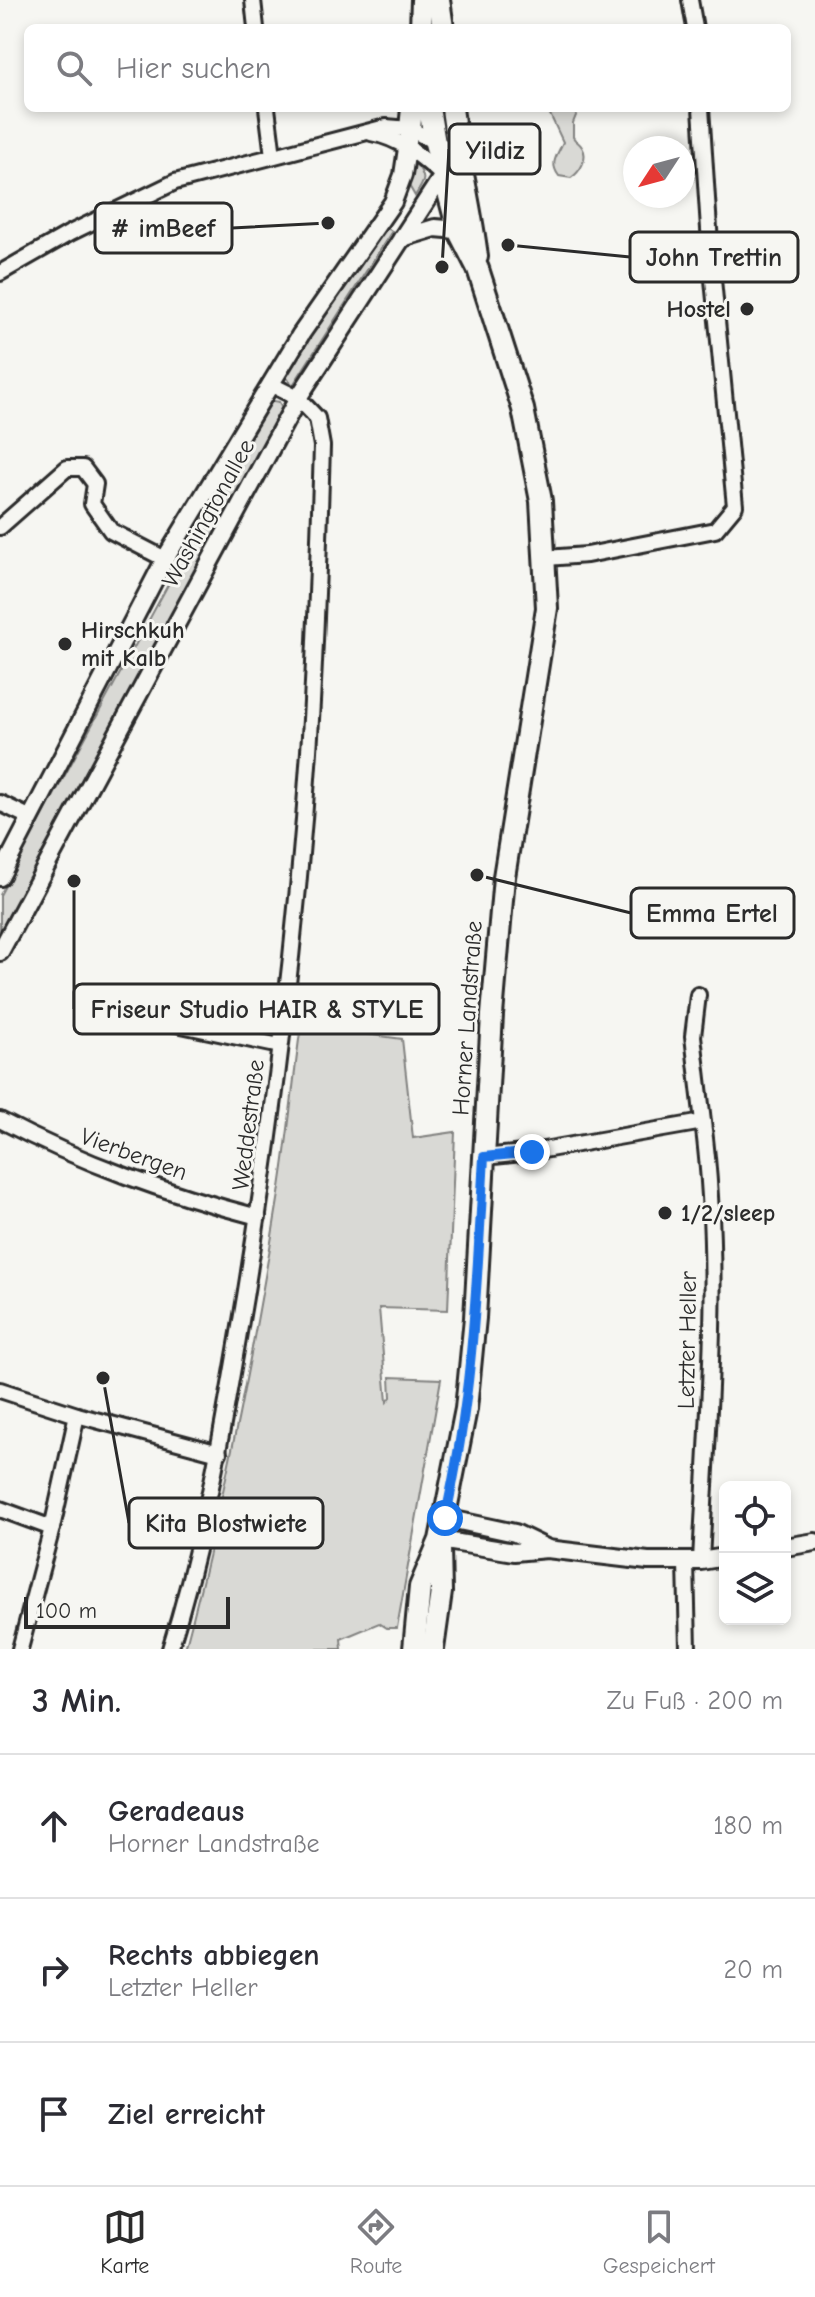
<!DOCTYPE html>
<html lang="de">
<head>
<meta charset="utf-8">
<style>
	:root { --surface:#fff; --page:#f7f7f7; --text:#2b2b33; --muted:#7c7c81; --line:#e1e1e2; --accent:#2b2b2b }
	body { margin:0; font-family:"Comic Neue",sans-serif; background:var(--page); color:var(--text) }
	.controls { position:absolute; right:24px; bottom:24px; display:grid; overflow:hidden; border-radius:12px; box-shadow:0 4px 12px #0003 }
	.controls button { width:72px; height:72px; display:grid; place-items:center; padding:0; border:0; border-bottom:2px solid var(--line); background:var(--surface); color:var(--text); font:40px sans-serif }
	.compass { position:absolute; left:623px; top:136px; width:72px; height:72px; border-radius:50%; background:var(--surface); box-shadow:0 4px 12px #0003; rotate:234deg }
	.scale { position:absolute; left:24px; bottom:20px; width:206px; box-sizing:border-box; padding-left:8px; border:4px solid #2b2b2b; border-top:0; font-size:22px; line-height:28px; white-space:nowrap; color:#2b2b2b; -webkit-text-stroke:6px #f6f6f2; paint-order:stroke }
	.stop { position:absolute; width:24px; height:24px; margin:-18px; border:6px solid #1a73e8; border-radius:50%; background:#fff }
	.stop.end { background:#1a73e8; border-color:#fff; box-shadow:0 2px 8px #0008 }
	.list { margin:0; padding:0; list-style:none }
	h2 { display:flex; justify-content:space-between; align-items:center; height:104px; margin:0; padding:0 32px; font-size:34px }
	h2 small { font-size:26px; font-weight:400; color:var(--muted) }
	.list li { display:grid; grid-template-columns:52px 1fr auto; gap:24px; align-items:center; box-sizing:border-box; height:144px; padding:0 32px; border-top:2px solid var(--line) }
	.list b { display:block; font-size:30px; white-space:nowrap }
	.list p { margin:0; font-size:26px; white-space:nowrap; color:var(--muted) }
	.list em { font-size:26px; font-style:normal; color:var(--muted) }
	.icon { flex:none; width:44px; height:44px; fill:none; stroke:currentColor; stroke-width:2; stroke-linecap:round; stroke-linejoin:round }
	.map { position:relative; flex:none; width:815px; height:1649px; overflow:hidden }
	.search { position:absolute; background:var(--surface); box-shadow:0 4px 12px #0003; left:24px; right:24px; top:24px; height:88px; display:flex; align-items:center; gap:20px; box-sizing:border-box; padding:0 28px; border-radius:12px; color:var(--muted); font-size:30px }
	.sheet { height:536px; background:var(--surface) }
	nav { display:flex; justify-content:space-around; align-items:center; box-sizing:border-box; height:112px; border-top:2px solid var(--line); background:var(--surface); font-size:22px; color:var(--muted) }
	nav a { display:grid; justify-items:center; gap:4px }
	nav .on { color:var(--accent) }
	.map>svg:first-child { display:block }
	.green { fill:#d9d9d5; stroke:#828280; stroke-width:2 }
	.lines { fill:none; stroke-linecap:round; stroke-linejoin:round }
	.minor-casing { stroke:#2b2b2b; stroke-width:20 }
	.tertiary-casing { stroke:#2b2b2b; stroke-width:22 }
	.secondary-casing { stroke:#2b2b2b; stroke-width:26 }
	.minor { stroke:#f6f6f2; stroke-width:14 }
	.tertiary { stroke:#f6f6f2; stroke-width:16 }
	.secondary { stroke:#f6f6f2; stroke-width:20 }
	.route { stroke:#1a73e8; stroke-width:10 }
	.poi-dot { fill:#2b2b2b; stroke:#f6f6f2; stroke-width:3 }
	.labels { text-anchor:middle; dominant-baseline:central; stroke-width:6; stroke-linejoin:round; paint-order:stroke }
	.poi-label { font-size:24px; font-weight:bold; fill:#2b2b2b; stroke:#f6f6f2; text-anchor:start }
	.street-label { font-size:24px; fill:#2b2b2b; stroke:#f6f6f2 }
	.leader { fill:none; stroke:#2b2b2b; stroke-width:3 }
	.callout-dot { fill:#2b2b2b; stroke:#f6f6f2; stroke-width:3 }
	.callout { fill:#f6f6f2; stroke:#2b2b2b; stroke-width:3 }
	.callout-label { font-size:26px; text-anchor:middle; font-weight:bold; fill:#2b2b2b }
</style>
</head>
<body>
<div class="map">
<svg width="815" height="1649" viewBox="0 0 815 1649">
	<rect width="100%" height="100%" fill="#f6f6f2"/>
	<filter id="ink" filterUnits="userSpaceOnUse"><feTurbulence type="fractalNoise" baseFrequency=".0125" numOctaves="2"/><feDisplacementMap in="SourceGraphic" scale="16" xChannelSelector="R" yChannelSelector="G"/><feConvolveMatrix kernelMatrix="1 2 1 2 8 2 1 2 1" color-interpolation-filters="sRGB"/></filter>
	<g filter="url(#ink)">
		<!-- green -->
		<g class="green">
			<path d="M547,108h32l-6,15v14c2,4 7,6 9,10 7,11 -2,25 -11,31l-12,-2c-10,-13 -2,-20 4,-34z"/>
			<path d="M412,163h4c11,17 9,17 -1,33l-7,-12z"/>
			<polygon points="385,227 392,231 293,385 284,375 285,368"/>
			<polygon points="268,400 279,402 284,411 227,512 0,938 0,895"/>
			<path d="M301,1025l101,14 11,99 42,-6 -7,178 -69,-2 8,94 4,-5 -1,-20 51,2 -44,249h-10l-8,-5 -38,16 1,10h-157c40,-150 69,-302 94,-455 9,-56 14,-113 22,-169z"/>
		</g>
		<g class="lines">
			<!-- minor casing -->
			<g class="minor-casing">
				<g id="minor">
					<polyline points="253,0 256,28"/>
					<polyline points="690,0 695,28"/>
					<polyline points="267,108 273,156"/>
					<path d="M371,133c29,5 50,23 71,42"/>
					<polyline points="0,273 70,233 175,182 386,127 410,129 458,154"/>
					<polyline points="0,527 67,468 83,468 95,484 92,504 111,531 165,559"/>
					<polyline points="546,558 587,555 715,530 735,506 711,259 701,108"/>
					<polyline points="0,803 31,818"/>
					<polyline points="133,1009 115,1019 106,1017 103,1008 113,1001 167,1022 280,1046"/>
					<path d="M0,1120c84,44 166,73 258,97"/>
					<polyline points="484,1157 532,1152 703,1122 693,1036 698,995"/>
					<polyline points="0,1390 77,1415 219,1453"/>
					<polyline points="0,1509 52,1528"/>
					<path d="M701,1561c7,-145 21,-295 2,-439"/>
					<polyline points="686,1562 688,1649"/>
					<polyline points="20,1649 52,1528 77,1415"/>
					<path d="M170,1649c36,-115 55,-233 75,-352 29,-180 52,-364 64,-546 7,-102 10,-203 13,-305l-5,-28 -19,-20 -28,-14"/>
				</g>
			</g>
			<!-- tertiary casing -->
			<g class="tertiary-casing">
				<g id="tertiary">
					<polyline points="402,238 435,228 458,230"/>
					<polyline points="0,877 165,559 301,334 393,202 403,175 410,129"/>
					<polyline points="0,952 298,398 447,169"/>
					<polyline points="445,1518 515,1533 546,1548"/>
					<polyline points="440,1540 514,1552 547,1549 648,1561 701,1561 725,1557"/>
					<polyline points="785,1547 815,1542"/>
				</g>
			</g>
			<!-- secondary casing -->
			<g class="secondary-casing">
				<g id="secondary">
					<polyline points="439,0 443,28"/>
					<polyline points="421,28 422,0"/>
					<path d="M452,108c6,50 19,99 25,149"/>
					<polyline points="410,129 412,108"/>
					<polyline points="414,1649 420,1587 440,1540 466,1409 475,1318 492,1015 504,877 547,608 541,501 523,409 478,269 458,230 435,143 429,108"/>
					<polyline points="433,1649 441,1592 440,1548"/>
				</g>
			</g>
			<!-- minor -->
			<use href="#minor" class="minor"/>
			<!-- tertiary -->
			<use href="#tertiary" class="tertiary"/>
			<!-- secondary -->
			<use href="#secondary" class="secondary"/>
		</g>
	</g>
	<g class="lines" filter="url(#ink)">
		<!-- route -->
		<path class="route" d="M445,1518c28,-119 32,-240 39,-361l48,-5"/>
	</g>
	<!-- markers -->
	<g class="poi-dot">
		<circle cx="747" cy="309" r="8"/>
		<circle cx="65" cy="644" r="8"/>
		<circle cx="665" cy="1213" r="8"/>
	</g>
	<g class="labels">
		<!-- poi labels -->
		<g class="poi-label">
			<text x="731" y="309" text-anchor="end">Hostel</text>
			<text x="81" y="630">Hirschkuh<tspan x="81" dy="28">mit Kalb</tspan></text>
			<text x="681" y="1213">1/2/sleep</text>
		</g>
		<!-- street labels -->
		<g class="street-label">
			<text transform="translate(208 513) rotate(-61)">Washingtonallee</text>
			<text transform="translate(467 1018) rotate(-86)">Horner Landstraße</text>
			<text transform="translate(248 1125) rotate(-83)">Weddestraße</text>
			<text transform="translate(134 1154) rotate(20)">Vierbergen</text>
			<text transform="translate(687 1340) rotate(-89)">Letzter Heller</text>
		</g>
	</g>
	<!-- callouts -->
	<path class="leader" d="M442 267L449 149M328 223L232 228M508 245L630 257M477 875L631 913M74 881L74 1009M103 1378L129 1523"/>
	<g class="callout-dot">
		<circle cx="442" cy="267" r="8"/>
		<circle cx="328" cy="223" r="8"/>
		<circle cx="508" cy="245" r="8"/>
		<circle cx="477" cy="875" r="8"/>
		<circle cx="74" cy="881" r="8"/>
		<circle cx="103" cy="1378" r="8"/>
	</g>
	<g class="callout">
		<rect x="449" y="124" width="91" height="50" rx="8"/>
		<rect x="95" y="203" width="137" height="50" rx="8"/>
		<rect x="630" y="232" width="168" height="50" rx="8"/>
		<rect x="631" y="888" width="163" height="50" rx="8"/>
		<rect x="74" y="984" width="365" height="50" rx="8"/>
		<rect x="129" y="1498" width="194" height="50" rx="8"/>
	</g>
	<g class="callout-label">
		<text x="495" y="159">Yildiz</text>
		<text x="163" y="237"># imBeef</text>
		<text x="714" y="266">John Trettin</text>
		<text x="712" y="922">Emma Ertel</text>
		<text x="257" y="1018">Friseur Studio HAIR &amp; STYLE</text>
		<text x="226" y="1532">Kita Blostwiete</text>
	</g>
</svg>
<div class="controls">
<button><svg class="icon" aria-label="locate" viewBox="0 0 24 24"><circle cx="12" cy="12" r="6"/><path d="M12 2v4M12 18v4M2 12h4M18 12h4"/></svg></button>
<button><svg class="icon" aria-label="layers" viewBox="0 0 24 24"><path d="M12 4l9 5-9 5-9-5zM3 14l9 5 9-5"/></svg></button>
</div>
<svg class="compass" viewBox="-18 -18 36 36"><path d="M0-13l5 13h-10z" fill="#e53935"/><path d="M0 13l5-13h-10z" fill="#7c7c81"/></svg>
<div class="scale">100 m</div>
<div class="stop" style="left:445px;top:1518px"></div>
<div class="stop end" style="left:532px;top:1152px"></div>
<div class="search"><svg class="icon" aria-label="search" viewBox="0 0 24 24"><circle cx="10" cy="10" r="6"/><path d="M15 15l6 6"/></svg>Hier suchen</div>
</div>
<section class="sheet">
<h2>3 Min.<small>Zu Fuß · 200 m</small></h2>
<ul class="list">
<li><svg class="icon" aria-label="ahead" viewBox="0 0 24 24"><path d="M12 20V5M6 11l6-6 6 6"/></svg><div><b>Geradeaus</b><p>Horner Landstraße</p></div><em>180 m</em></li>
<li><svg class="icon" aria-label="right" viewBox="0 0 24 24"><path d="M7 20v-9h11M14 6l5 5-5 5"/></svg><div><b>Rechts abbiegen</b><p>Letzter Heller</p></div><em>20 m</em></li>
<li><svg class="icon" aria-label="arrive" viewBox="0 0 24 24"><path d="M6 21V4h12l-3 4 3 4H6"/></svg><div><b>Ziel erreicht</b></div></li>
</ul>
</section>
<nav>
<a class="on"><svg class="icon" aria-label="map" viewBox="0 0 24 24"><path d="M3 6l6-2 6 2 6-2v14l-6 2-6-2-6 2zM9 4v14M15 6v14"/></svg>Karte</a>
<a><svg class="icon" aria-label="directions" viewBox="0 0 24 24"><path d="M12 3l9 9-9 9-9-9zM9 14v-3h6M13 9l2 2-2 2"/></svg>Route</a>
<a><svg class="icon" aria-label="saved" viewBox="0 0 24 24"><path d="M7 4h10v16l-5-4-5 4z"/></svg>Gespeichert</a>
</nav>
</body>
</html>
